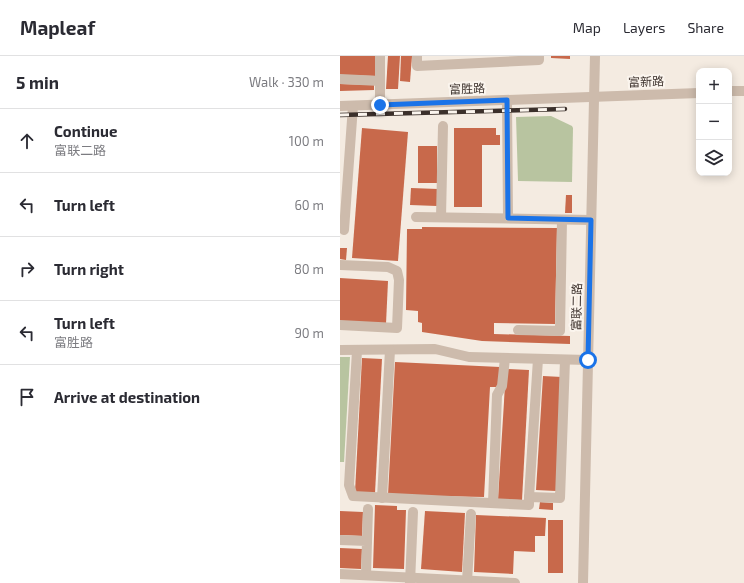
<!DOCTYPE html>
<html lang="en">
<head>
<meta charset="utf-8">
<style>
	:root { --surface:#fff; --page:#f7f7f7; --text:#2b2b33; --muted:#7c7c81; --line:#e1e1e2 }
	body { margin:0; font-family:"Exo 2","Noto Sans SC",sans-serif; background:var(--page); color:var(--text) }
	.controls { position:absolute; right:12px; top:12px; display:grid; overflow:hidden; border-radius:8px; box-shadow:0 2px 10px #0003 }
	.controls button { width:36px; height:36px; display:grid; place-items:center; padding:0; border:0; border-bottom:1px solid var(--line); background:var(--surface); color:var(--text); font:20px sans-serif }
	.stop { position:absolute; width:12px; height:12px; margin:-9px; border:3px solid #1a73e8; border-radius:50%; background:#fff }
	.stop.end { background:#1a73e8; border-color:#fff; box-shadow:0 1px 4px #0008 }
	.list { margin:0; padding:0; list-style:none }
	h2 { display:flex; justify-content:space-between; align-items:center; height:52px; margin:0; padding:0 16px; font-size:17px }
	h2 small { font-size:13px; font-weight:400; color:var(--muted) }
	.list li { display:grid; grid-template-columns:26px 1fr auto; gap:12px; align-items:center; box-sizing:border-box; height:64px; padding:0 16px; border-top:1px solid var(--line) }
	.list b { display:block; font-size:15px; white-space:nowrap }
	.list p { margin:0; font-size:13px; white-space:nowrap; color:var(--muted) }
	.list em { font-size:13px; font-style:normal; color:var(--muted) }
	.icon { flex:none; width:22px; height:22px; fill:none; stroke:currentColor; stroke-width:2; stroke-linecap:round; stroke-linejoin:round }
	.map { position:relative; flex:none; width:404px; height:527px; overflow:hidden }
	header { display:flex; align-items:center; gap:24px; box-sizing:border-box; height:56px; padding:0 20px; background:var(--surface); border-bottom:1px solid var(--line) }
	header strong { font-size:19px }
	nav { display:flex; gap:22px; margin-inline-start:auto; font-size:14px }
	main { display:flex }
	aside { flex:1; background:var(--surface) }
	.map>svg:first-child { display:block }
	.green { fill:#b8c4a0 }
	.building { fill:#c8694b }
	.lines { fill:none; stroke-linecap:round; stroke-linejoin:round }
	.minor { stroke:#cdbbac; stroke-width:10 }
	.rail-casing { stroke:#3b302b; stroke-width:4.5 }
	.rail { stroke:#fbf5ee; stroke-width:3; stroke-dasharray:9; stroke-linecap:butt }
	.route { stroke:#1a73e8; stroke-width:5 }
	.labels { text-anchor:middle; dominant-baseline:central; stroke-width:4; stroke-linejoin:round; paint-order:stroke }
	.street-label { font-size:12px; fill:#3b302b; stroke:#fbf5ee }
</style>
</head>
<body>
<header>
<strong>Mapleaf</strong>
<nav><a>Map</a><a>Layers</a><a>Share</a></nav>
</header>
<main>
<aside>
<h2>5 min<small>Walk · 330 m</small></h2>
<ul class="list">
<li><svg class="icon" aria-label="ahead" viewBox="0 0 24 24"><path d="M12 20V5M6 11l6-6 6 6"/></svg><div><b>Continue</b><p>富联二路</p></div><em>100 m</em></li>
<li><svg class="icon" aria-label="left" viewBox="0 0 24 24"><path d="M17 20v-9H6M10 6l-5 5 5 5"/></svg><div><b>Turn left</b></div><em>60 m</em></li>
<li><svg class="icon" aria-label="right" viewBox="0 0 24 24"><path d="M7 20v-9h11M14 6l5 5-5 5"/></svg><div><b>Turn right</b></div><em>80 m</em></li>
<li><svg class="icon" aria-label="left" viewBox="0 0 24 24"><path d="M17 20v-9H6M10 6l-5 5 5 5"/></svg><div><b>Turn left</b><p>富胜路</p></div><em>90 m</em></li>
<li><svg class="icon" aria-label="arrive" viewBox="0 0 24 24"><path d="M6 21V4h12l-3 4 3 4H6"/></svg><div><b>Arrive at destination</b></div></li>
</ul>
</aside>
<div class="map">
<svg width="404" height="527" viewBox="0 0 404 527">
	<rect width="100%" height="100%" fill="#f4ebe1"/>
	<!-- green -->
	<g class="green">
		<polygon points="211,60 232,70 233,72 232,126 178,125 176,61"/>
		<polygon points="0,301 10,301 4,406 0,406"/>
	</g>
	<!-- building -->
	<g class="building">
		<polygon points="0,0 36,0 35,20 0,19"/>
		<polygon points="48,0 60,0 58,33 46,33"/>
		<polygon points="61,0 72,0 70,26 60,25"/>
		<polygon points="211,0 230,0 230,3 211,2"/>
		<polygon points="0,28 34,29 34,34 0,35"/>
		<polygon points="22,72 68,76 58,205 12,202"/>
		<polygon points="114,72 156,72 156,79 160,79 160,89 142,89 142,151 114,151"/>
		<rect x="78" y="90" width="19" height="37"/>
		<polygon points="71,132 98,133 97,150 70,149"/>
		<polygon points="226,139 232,139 232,157 225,157"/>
		<polygon points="82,171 217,172 215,268 154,267 154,278 230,280 230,288 142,285 82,276 82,267 78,266 78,255 66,254 67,173 82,173"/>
		<polygon points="0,192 7,192 6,204 0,203"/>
		<polygon points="0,222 48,225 46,268 0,266"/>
		<polygon points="22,302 42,303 35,437 15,436"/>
		<polygon points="55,306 160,311 158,331 150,331 144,441 48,439"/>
		<polygon points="166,313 189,314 182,444 158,443"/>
		<polygon points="203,320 222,321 216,435 196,434"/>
		<polygon points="200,446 213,447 213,454 199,453"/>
		<polygon points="35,449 57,450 57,454 66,454 64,513 33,512"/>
		<polygon points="0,455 23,456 22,480 0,479"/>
		<polygon points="85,455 125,457 122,516 81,513"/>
		<polygon points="136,459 206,462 205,480 195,480 195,496 174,495 173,518 134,516"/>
		<rect x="208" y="464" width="15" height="53"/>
		<polygon points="0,492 22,493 21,513 0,512"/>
	</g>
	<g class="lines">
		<!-- minor -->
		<g class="minor">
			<polyline points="77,0 77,10 199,4 199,0"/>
			<polyline points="0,23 40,25"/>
			<polyline points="389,35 404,35"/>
			<polyline points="167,44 168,161"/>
			<polyline points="40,49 40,0"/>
			<polyline points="0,50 359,37"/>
			<polyline points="76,161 251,164"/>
			<polyline points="101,161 103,70"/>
			<polyline points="4,174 13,50"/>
			<polyline points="0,209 48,211 57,215 59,224 57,272 0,269"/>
			<polyline points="178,274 220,275 222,164"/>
			<polyline points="0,294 95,293 129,301 248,304"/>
			<polyline points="17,295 9,429 13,440 189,449 189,441 220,442 225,304"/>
			<polyline points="189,441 198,303"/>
			<polyline points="42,442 50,294"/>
			<polyline points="153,447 157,339 162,330 165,302"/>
			<polyline points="0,484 27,485 26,519"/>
			<polyline points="27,485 28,453"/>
			<polyline points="0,518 175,527"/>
			<polyline points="127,525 131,458"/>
			<polyline points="70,527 73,456"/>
			<polyline points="243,527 255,0"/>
		</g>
		<!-- rail casing -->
		<g class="rail-casing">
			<polyline id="rail" points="0,59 225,53"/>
		</g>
		<!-- rail -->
		<use href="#rail" class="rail"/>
	</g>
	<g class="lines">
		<!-- route -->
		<polyline class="route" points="40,49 167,44 168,162 251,164 248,304"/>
	</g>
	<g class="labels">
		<!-- street labels -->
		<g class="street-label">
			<text transform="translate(306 25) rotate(-2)">富新路</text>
			<text transform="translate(127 32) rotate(-2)">富胜路</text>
			<text transform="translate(236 251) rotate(-89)">富联二路</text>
		</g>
	</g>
</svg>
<div class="controls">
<button>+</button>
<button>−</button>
<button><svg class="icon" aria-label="layers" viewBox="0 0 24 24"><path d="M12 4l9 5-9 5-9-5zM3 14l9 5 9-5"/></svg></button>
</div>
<div class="stop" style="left:248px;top:304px"></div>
<div class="stop end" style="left:40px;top:49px"></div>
</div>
</main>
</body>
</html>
